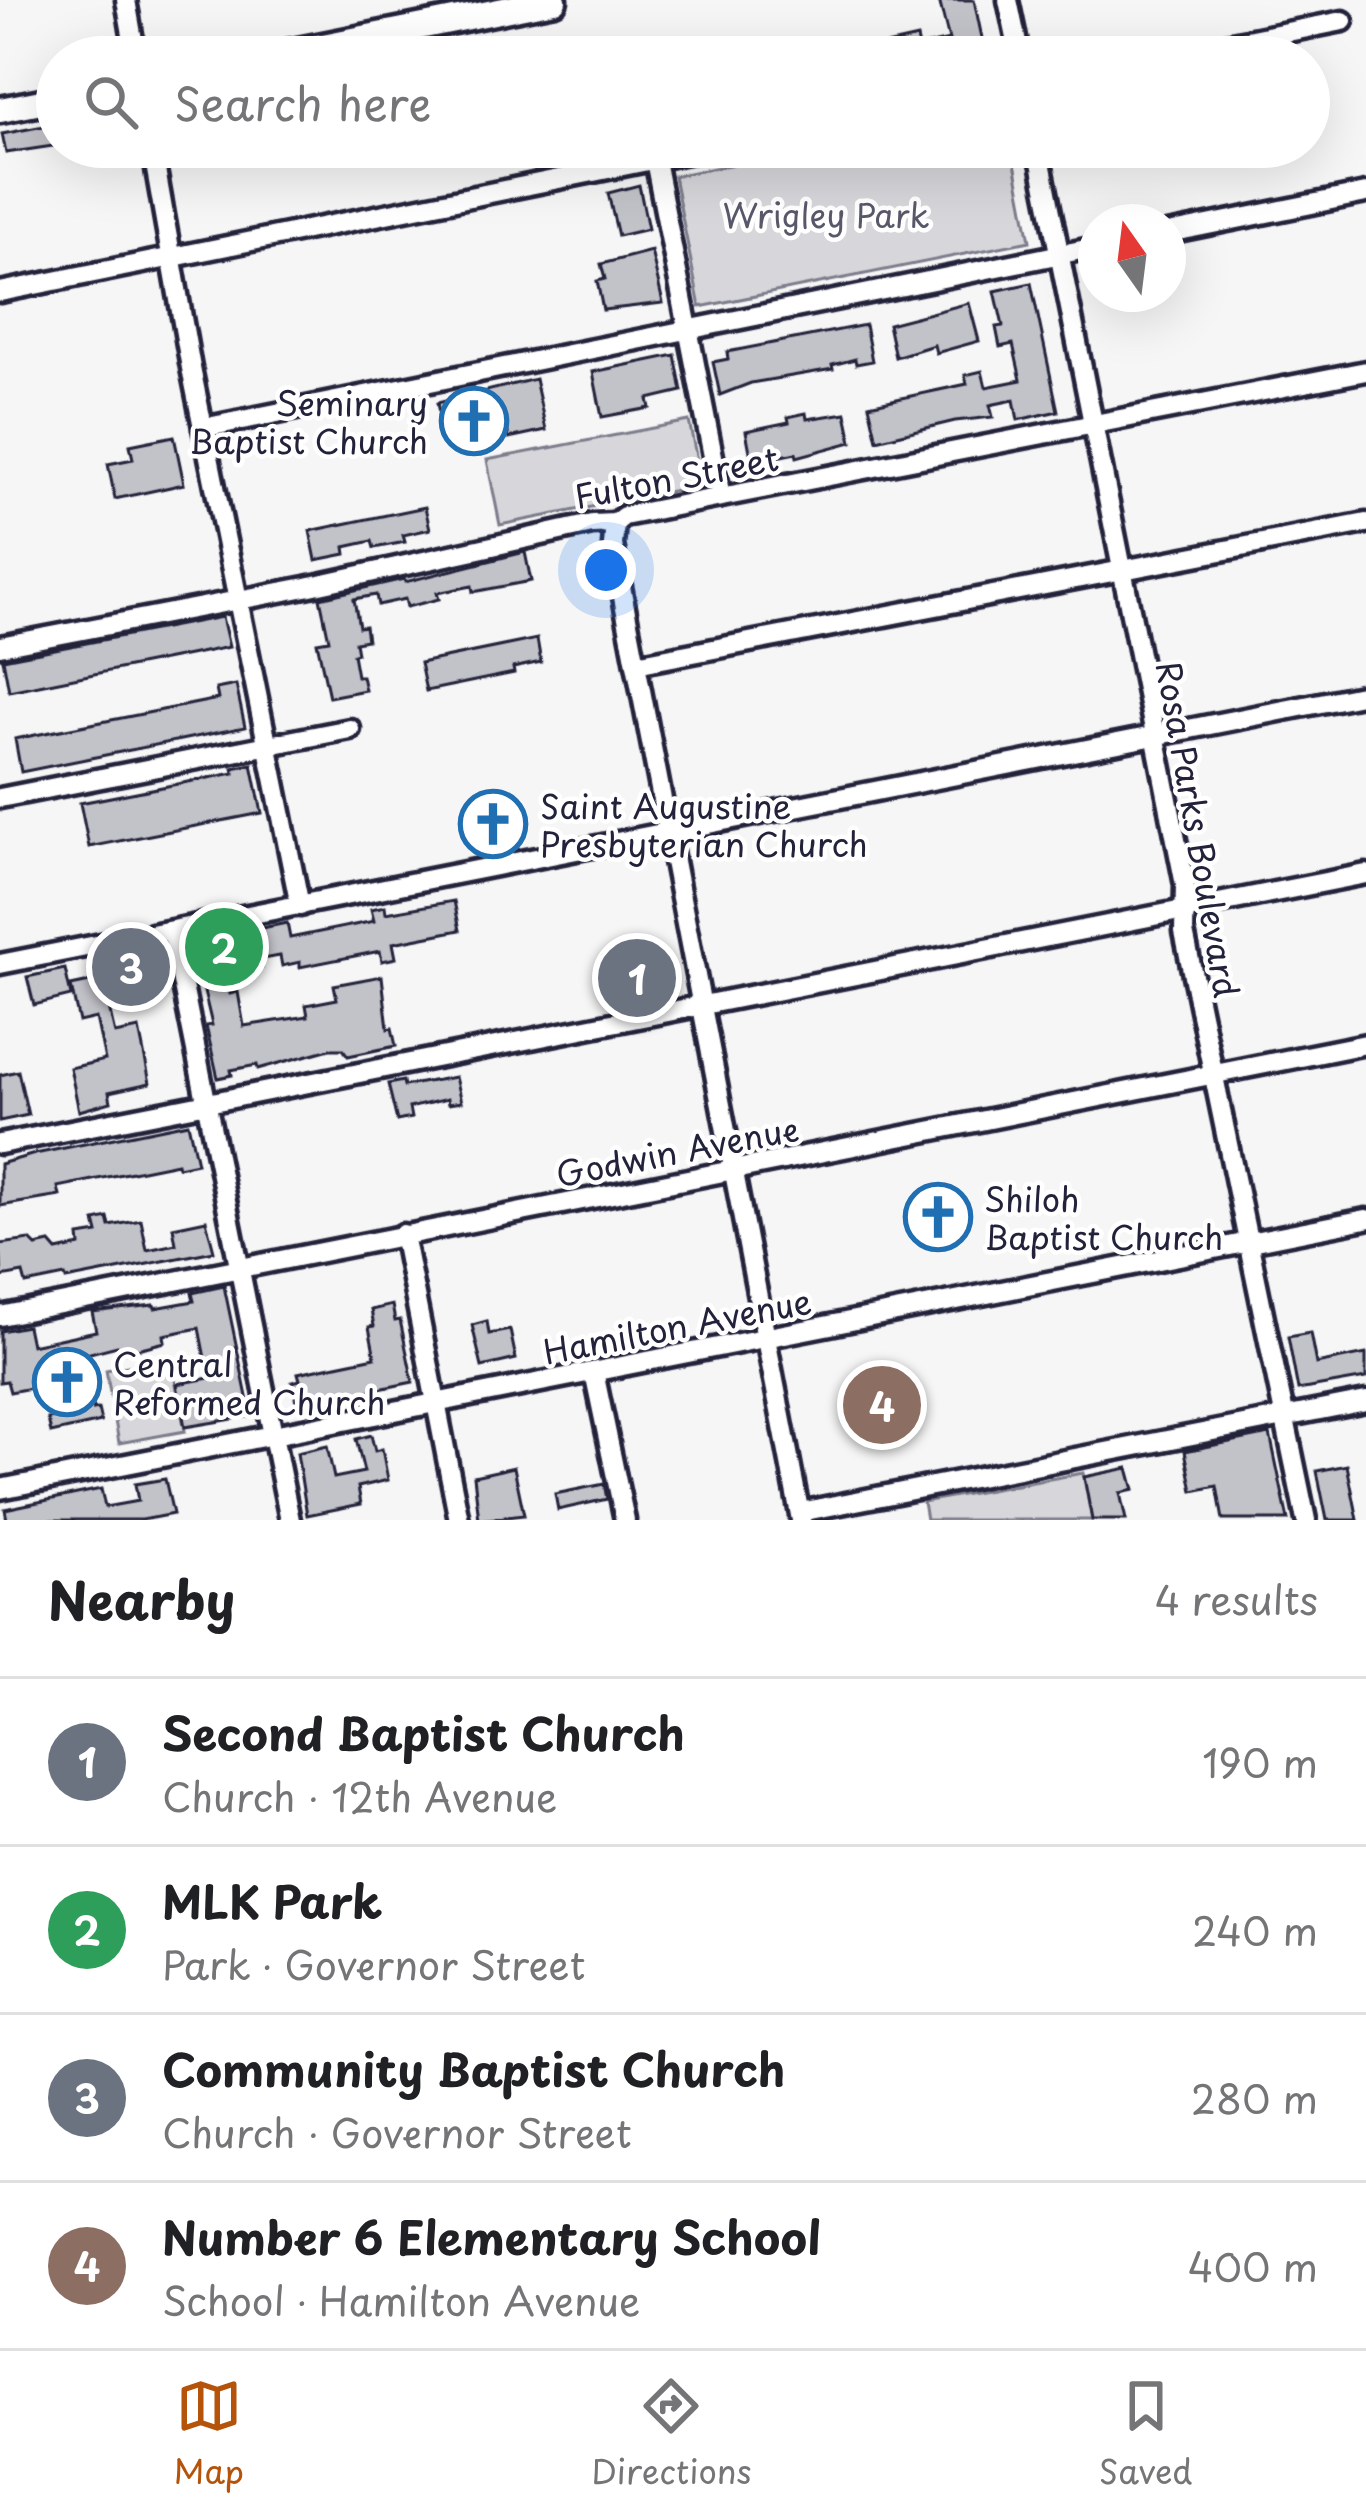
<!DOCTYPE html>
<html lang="en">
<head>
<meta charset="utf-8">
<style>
	:root { --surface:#fff; --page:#f2f2f2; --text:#202124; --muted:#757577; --line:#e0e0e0; --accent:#b45309 }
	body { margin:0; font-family:"Playpen Sans",sans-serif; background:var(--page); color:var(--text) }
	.compass { position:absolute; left:1078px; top:204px; width:108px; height:108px; border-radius:50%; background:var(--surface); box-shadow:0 12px 48px #0002; rotate:346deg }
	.you { position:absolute; left:606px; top:570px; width:42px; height:42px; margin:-30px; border:9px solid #fff; border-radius:50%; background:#1a73e8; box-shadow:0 0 0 18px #1a73e833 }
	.badge { display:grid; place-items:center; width:78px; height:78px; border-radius:50%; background:var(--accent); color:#fff; font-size:39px; font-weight:700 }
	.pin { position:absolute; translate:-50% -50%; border:6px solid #fff; box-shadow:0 3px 12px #0006 }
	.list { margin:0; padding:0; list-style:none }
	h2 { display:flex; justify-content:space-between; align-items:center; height:156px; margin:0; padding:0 48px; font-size:51px }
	h2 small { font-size:39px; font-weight:400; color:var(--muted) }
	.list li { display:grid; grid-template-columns:78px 1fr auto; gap:36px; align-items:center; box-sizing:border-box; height:168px; padding:0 48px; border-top:3px solid var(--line) }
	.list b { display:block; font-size:45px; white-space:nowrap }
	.list p { margin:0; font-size:39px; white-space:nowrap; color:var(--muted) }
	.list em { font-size:39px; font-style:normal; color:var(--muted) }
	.icon { flex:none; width:66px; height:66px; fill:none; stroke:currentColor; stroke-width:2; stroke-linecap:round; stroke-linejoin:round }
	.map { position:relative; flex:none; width:1366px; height:1520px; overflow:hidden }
	.search { position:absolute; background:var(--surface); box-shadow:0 12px 48px #0002; left:36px; right:36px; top:36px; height:132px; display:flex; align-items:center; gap:30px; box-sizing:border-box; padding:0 42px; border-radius:66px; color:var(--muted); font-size:45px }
	.sheet { height:828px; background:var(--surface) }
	nav { display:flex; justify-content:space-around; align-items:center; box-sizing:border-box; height:168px; border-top:3px solid var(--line); background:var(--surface); font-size:33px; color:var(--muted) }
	nav a { display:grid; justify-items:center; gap:6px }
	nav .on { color:var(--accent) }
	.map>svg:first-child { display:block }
	.green { fill:#d7d7db; stroke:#7c7c8b; stroke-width:3 }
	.building { fill:#c2c2c9; stroke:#22223b; stroke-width:3 }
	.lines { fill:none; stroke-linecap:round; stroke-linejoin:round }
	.minor-casing { stroke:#22223b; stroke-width:27 }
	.major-casing { stroke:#22223b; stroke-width:33 }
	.minor { stroke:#fff; stroke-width:18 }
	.major { stroke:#fff; stroke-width:24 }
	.labels { text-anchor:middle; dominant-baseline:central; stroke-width:9; stroke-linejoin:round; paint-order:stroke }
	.park-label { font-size:33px; fill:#58586b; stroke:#fff }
	.poi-label { font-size:33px; fill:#22223b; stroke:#fff; text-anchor:start }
	.street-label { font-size:33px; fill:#22223b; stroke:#fff }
</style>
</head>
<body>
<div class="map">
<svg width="1366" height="1520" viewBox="0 0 1366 1520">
	<rect width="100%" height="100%" fill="#f6f6f7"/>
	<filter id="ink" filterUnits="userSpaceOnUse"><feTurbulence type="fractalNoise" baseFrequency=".00833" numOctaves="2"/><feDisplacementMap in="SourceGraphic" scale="24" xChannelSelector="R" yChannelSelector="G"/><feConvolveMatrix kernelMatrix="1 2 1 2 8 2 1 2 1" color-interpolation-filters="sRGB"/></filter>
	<g filter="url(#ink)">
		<!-- green -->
		<g class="green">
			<polygon points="820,147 1012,147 1030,241 700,307 674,176"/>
			<polygon points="689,421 702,485 500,525 487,460"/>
			<polygon points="254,927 262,968 232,973 227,953 194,960 190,941"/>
			<polygon points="171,1358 185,1431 119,1443 106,1370"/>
			<polygon points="1083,1473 1092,1520 926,1520 923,1502"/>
		</g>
		<!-- building -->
		<g class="building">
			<polygon points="939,0 974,0 986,57 856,57 855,52 917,38 919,47 949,40"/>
			<polygon points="49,125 53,146 6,153 2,134"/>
			<polygon points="639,185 648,229 618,236 608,193"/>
			<polygon points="651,251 663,303 603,310 597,281 605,279 601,264"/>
			<polygon points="1031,283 1058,411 1018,420 1014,400 990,405 993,417 955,421 877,440 869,405 967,384 965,375 982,371 986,387 1021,380 1013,344 1000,347 996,327 1003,326 995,291"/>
			<polygon points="969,303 979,341 936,353 934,345 895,357 888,324"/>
			<polygon points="865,325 872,361 856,364 855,359 832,365 833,369 751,383 720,395 713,362 728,359 727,352"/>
			<polygon points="675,355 682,391 648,399 650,408 602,417 593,372"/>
			<polygon points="535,379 546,430 509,438 505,420 483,424 481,412 457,418 461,436 444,440 437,403"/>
			<polygon points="806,413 807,419 846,413 852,442 797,457 796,453 752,462 746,431 789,422 788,417"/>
			<polygon points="174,436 184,484 115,499 108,464 133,459 130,445"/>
			<polygon points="425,507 430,529 403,535 405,542 374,548 372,541 345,547 346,554 316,560 310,531"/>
			<polygon points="525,552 531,581 473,592 472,586 437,593 439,599 407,607 405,599 378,605 376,595 354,599 359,627 365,626 367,640 355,642 357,653 353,654 357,676 362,676 365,690 329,697 317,642 329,640 320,598 404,579 405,582"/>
			<polygon points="222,617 229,647 9,691 3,659"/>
			<polygon points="537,639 541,662 513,668 514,673 426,691 420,663"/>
			<polygon points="236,685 245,727 21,772 15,739 218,699 216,689"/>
			<polygon points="252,764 262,813 89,847 80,803 234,773 233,768"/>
			<polygon points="503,797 513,845 483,851 473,803"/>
			<polygon points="454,901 460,930 393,943 396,958 382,961 380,951 300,967 300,962 282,966 280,956 262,959 257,929 287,923 290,938 374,921 371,909 385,906 386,913"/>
			<polygon points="150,950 152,958 159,957 162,974 156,975 158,984 106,995 115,1034 139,1029 150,1083 109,1092 111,1102 79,1111 70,1068 105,1060 96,1018 79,1022 71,986 104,979 100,961"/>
			<polygon points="658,950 667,994 616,1005 606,962"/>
			<polygon points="214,958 218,978 226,976 230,994 238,992 244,1026 308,1016 306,1005 337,999 334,985 382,976 388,1029 392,1028 396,1046 348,1056 343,1049 330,1049 258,1069 257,1065 231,1070 232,1075 218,1078 206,1026 212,1025 197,962"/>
			<polygon points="65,969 71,996 34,1005 27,977"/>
			<polygon points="18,1071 28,1115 0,1121 0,1075"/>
			<polygon points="455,1077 461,1102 448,1104 447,1099 409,1108 411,1118 397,1121 388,1084 403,1081 404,1086"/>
			<polygon points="188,1123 197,1163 178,1167 177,1163 58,1187 60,1196 0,1206 0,1164 35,1154"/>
			<polygon points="108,1218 110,1226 141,1220 147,1250 176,1244 173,1227 206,1220 214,1251 66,1280 65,1276 26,1284 23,1273 2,1277 0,1244 30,1240 36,1246 50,1243 57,1251 80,1246 79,1236 98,1233 95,1221"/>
			<polygon points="224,1286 251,1416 185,1427 177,1384 209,1378 199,1328 164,1335 165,1342 133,1350 119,1353 117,1346 82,1355 93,1410 98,1409 101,1422 51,1433 48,1419 53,1418 46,1385 10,1392 7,1381 0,1382 0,1331 27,1326 31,1345 96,1331 92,1312 154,1305 155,1308 194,1301 192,1293"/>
			<polygon points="392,1305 395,1321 400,1320 413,1382 297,1406 292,1382 300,1380 298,1373 375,1357 369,1327 374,1326 371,1310"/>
			<polygon points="487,1321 489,1334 510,1330 516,1359 482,1367 472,1325"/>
			<polygon points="1310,1333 1316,1364 1366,1354 1366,1378 1298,1390 1288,1337"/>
			<polygon points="1270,1434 1288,1520 1223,1520 1217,1486 1193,1491 1185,1451"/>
			<polygon points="371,1435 375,1451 382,1449 388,1480 358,1487 361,1504 307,1515 297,1453 327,1446 334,1478 364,1472 356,1439"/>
			<polygon points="1347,1465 1358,1520 1327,1520 1317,1471"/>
			<polygon points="514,1467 524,1515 479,1520 474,1476"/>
			<polygon points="1128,1468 1134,1490 1120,1493 1126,1520 1092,1520 1084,1477"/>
			<polygon points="165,1479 173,1514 142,1520 7,1520 5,1509 101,1489 105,1507 138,1501 135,1484"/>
			<polygon points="604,1484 607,1499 558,1510 555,1494"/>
		</g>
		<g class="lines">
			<!-- minor casing -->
			<g class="minor-casing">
				<g id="minor">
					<polyline points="126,0 136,57"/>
					<polyline points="1008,0 1020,57"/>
					<polyline points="1161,57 1343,21"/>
					<polyline points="152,147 191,368 300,906"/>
					<polyline points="1038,147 1185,885 1184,932 1306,1520"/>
					<polyline points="655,160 721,497"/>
					<polyline points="1168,233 1366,193"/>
					<polyline points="0,292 717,147"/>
					<polyline points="203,428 1096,247"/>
					<polyline points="615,523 613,545 801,1520"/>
					<polyline points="0,646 306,587 592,524 615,523 624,516 1366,371"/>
					<polyline points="636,664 1366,523"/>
					<polyline points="0,798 350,729"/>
					<polyline points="172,931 290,1520"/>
					<polyline points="0,964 1366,694"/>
					<polyline points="0,1144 1366,874"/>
					<polyline points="403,1234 459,1520"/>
					<polyline points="0,1316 1366,1044"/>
					<polyline points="594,1372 625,1520"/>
					<polyline points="0,1489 1366,1219"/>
					<polyline points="800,1512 1366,1401"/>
				</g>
			</g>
			<!-- major casing -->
			<g class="major-casing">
				<g id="major">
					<polyline points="268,57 554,0"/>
					<polyline points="0,110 57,99"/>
				</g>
			</g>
			<!-- minor -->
			<use href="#minor" class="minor"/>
			<!-- major -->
			<use href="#major" class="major"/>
		</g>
	</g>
	<!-- icons -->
	<defs>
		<g id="church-ring" transform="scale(3.45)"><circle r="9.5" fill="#fff" stroke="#1f6fb2" stroke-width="1.5"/><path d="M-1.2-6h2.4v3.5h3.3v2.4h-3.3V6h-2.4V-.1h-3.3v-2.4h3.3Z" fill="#1f6fb2"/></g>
	</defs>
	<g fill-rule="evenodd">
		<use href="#church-ring" x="474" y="421"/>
		<use href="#church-ring" x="493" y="824"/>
		<use href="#church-ring" x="938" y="1217"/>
		<use href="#church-ring" x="67" y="1382"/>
	</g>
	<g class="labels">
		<!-- park labels -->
		<g class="park-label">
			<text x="826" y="214">Wrigley Park</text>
		</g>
		<!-- poi labels -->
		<g class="poi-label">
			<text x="428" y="402" text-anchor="end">Seminary<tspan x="428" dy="38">Baptist Church</tspan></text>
			<text x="540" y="805">Saint Augustine<tspan x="540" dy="38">Presbyterian Church</tspan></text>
			<text x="984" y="1198">Shiloh<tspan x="984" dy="38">Baptist Church</tspan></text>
			<text x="113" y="1363">Central<tspan x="113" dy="38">Reformed Church</tspan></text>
		</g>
		<!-- street labels -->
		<g class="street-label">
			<text transform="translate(676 476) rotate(-11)">Fulton Street</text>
			<text transform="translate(1199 829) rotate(80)">Rosa Parks Boulevard</text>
			<text transform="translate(677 1150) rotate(-11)">Godwin Avenue</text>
			<text transform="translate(677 1325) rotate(-11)">Hamilton Avenue</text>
		</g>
	</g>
</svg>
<svg class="compass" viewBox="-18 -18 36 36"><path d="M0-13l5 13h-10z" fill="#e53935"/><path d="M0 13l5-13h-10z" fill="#757577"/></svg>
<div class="you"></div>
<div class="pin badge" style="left:637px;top:978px;background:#6b7280">1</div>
<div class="pin badge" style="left:224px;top:947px;background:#2e9e5b">2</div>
<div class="pin badge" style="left:131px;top:967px;background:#6b7280">3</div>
<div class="pin badge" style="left:882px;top:1405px;background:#8d6e63">4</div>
<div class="search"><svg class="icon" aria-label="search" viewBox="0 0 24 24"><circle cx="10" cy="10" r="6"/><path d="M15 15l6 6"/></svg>Search here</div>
</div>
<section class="sheet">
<h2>Nearby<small>4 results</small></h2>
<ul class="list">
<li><span class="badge" style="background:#6b7280">1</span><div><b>Second Baptist Church</b><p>Church · 12th Avenue</p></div><em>190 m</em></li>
<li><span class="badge" style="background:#2e9e5b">2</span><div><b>MLK Park</b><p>Park · Governor Street</p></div><em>240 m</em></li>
<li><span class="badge" style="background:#6b7280">3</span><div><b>Community Baptist Church</b><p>Church · Governor Street</p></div><em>280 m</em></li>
<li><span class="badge" style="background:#8d6e63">4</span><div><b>Number 6 Elementary School</b><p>School · Hamilton Avenue</p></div><em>400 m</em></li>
</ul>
</section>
<nav>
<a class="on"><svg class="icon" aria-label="map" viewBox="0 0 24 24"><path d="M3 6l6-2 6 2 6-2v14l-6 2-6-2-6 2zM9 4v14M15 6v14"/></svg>Map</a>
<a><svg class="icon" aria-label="directions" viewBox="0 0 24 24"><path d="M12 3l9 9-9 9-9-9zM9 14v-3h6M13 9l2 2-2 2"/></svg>Directions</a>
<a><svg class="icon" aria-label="saved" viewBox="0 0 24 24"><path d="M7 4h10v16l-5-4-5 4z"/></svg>Saved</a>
</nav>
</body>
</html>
